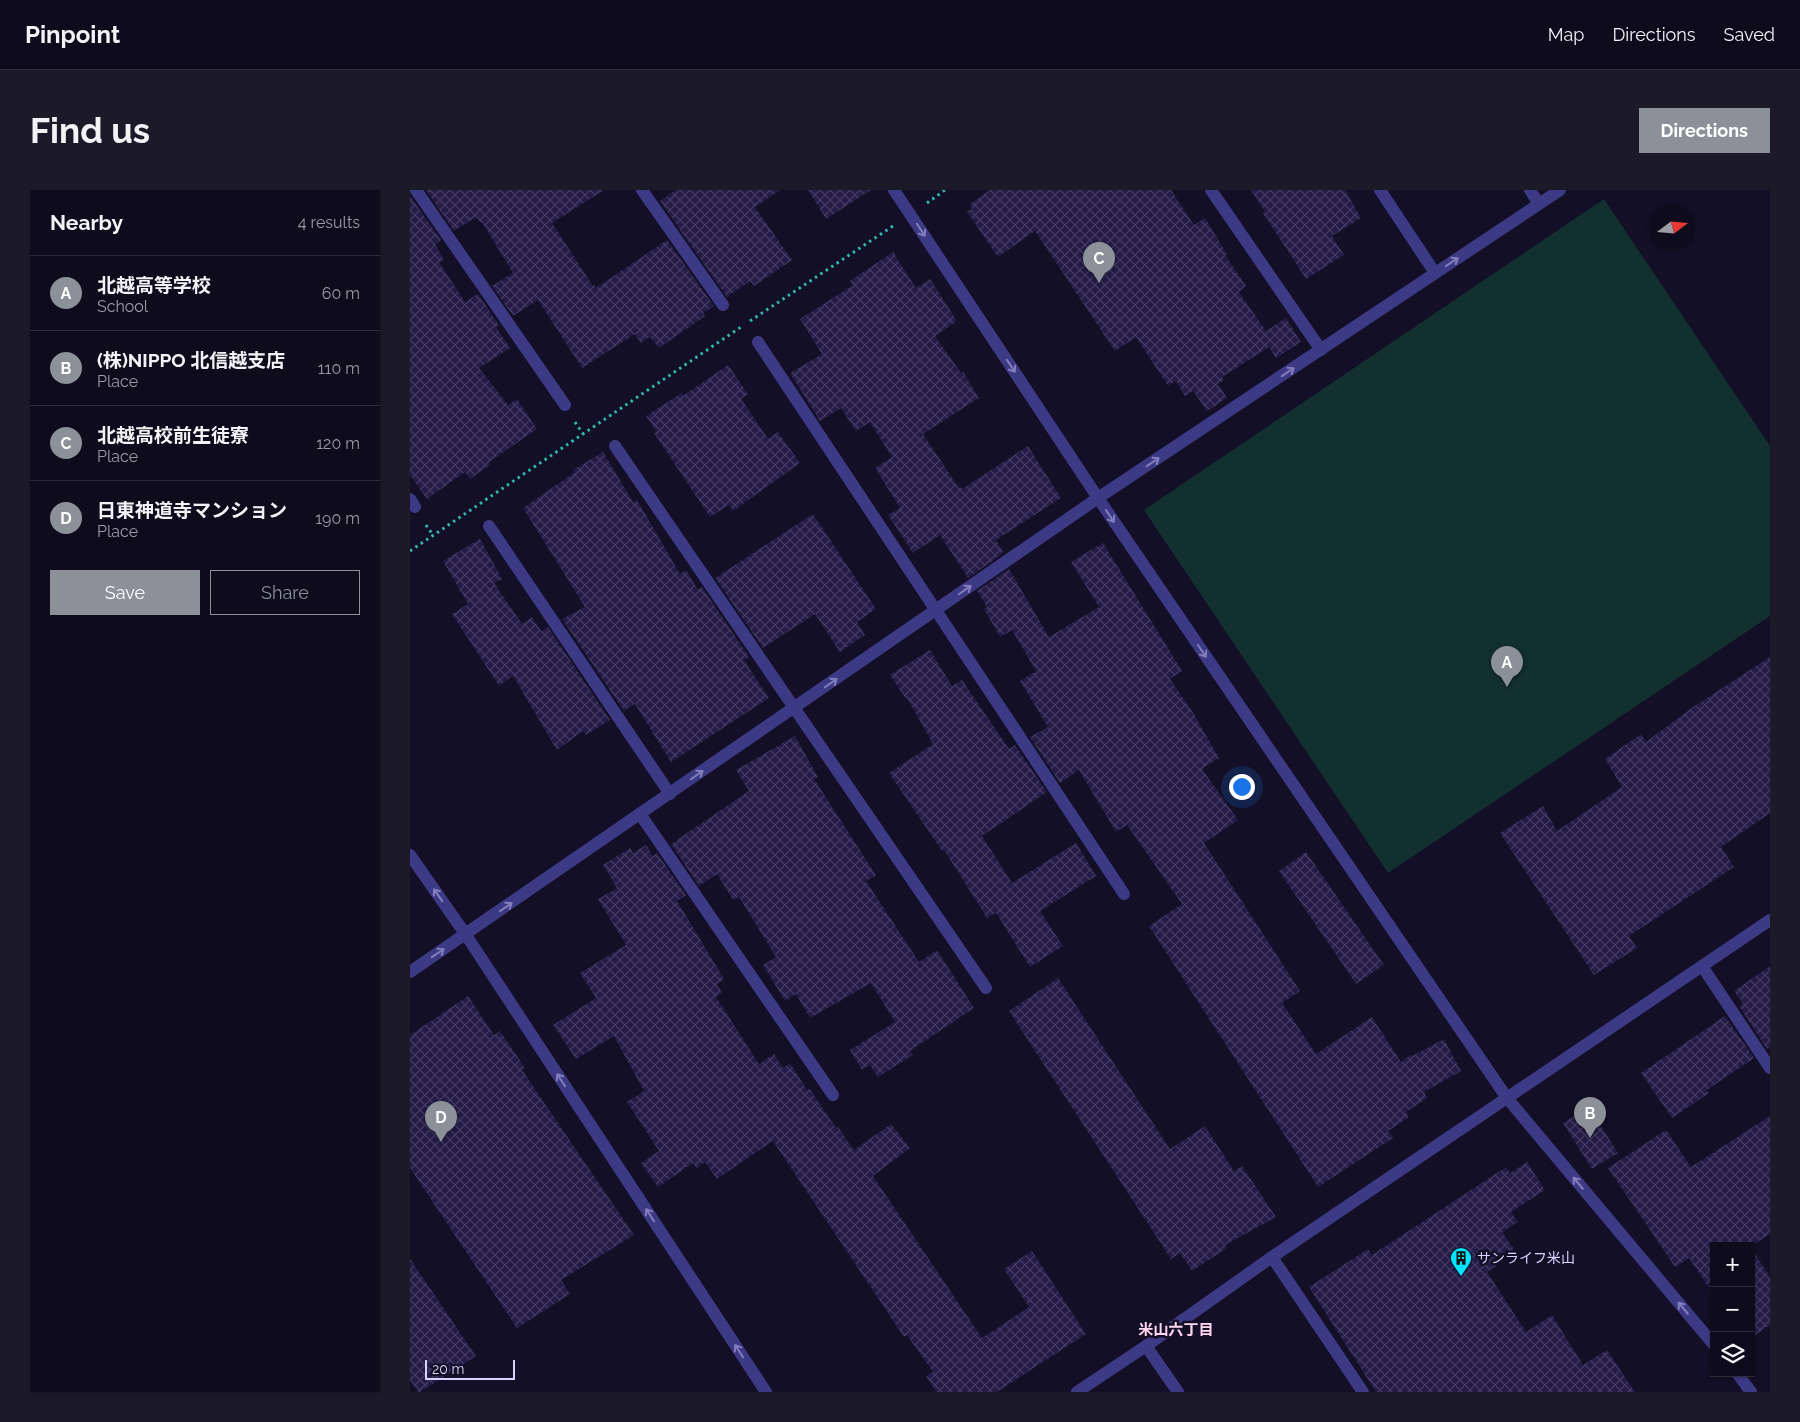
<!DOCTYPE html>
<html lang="en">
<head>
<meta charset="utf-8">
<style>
	:root { --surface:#0e0b1c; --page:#1c1929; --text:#f1f3f6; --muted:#9b9ba3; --line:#2e2b3b; --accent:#8c9099 }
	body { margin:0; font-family:Raleway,"Noto Sans JP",sans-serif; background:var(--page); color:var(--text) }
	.controls { position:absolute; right:15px; bottom:15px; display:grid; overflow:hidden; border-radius:0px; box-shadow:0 1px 4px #0004 }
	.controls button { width:45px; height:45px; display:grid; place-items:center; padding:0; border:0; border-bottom:1px solid var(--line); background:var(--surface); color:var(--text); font:25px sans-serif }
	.compass { position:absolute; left:1240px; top:15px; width:45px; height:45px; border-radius:50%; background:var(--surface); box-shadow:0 1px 4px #0004; rotate:74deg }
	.scale { position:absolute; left:15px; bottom:12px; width:90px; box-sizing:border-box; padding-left:5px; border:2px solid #d9d4ff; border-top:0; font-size:14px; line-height:18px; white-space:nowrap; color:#d9d4ff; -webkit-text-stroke:4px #130f26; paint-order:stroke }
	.you { position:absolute; left:831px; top:596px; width:18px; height:18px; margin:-12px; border:4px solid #fff; border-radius:50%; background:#1a73e8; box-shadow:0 0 0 8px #1a73e833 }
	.badge { display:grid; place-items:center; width:32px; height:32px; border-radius:50%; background:var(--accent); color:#fff; font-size:16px; font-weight:700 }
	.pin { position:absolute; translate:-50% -41px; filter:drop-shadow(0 1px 2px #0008) }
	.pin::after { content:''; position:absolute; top:26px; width:18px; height:15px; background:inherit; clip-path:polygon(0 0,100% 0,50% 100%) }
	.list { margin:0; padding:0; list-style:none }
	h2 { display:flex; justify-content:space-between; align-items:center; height:65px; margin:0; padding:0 20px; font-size:21px }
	h2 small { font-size:16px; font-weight:400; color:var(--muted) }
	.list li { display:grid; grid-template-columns:32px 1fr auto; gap:15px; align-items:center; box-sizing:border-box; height:75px; padding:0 20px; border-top:1px solid var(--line) }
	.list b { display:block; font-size:19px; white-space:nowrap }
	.list p { margin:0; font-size:16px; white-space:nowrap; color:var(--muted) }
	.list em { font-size:16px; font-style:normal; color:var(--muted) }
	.actions { display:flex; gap:10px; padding:15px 20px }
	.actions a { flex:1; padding:11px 0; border:1px solid var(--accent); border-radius:0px; text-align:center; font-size:18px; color:var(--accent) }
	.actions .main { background:var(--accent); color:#fff }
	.icon { flex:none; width:28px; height:28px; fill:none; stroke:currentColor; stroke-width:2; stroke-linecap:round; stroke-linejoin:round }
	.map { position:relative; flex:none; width:1360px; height:1202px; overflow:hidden; border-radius:0px }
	header { display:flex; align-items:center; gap:30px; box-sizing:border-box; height:70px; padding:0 25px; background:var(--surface); border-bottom:1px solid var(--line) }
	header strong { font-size:24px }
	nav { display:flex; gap:28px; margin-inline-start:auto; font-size:18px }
	.intro { display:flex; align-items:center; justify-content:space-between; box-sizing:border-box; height:120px; padding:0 30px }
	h1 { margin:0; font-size:35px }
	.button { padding:12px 22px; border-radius:0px; background:var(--accent); color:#fff; font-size:18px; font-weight:700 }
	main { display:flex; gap:30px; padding:0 30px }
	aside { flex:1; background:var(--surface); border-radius:0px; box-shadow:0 1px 4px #0004 }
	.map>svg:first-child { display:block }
	.grass { fill:#12302f }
	.building { fill:url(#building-cross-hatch) }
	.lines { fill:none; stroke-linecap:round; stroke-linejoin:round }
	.path { stroke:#2fb8b0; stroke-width:3; stroke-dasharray:2.5 4; stroke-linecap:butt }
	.service { stroke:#3d3a85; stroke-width:12 }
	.minor { stroke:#3d3a85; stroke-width:12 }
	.tertiary { stroke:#3d3a85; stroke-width:12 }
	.oneway { stroke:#837fbc }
	.labels { text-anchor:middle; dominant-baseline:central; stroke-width:5; stroke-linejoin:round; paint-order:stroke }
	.poi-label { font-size:14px; fill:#d9d4ff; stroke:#130f26; text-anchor:start }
	.neighbourhood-label { font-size:15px; font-weight:bold; fill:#ffd6f0; stroke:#130f26 }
</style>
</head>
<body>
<header>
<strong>Pinpoint</strong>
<nav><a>Map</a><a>Directions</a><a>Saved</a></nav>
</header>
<div class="intro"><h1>Find us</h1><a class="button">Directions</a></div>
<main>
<aside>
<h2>Nearby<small>4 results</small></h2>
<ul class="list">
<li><span class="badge">A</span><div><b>北越高等学校</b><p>School</p></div><em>60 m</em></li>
<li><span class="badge">B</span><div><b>(株)NIPPO 北信越支店</b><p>Place</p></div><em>110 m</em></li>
<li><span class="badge">C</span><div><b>北越高校前生徒寮</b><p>Place</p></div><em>120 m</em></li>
<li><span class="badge">D</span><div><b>日東神道寺マンション</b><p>Place</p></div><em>190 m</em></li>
</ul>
<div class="actions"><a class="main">Save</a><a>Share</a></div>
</aside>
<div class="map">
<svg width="1360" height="1202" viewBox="0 0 1360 1202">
	<defs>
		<pattern id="building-cross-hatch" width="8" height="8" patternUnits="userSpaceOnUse" patternTransform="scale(1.25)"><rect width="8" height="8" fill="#241b47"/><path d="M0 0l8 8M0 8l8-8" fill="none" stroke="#433b63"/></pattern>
	</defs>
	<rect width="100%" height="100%" fill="#130f26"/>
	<!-- grass -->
	<polygon class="grass" points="1194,9 1360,256 1360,426 978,683 734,320"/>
	<!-- building -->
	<g class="building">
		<polygon points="16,0 194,0 142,33 183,96 184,95 186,98 257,50 304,116 293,123 295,126 249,158 240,147 231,153 225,144 172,178 128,110 103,126 82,96 103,83 72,32 71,33 66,27 44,41"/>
		<polygon points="266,0 370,0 345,17 382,70 344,96 340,91 317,107 250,11"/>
		<polygon points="398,0 461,0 416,29"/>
		<polygon points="580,0 761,0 784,35 795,28 817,64 815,65 836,96 829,102 856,141 876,128 891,152 866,168 859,157 812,187 814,190 808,194 817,208 797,221 783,201 775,206 766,191 758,196 726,147 705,161 625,41 588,67 557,22 562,19 560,14"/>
		<polygon points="841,0 935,0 951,28 922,46 934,65 896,89 853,23 855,22"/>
		<polygon points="0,6 31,50 25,54 34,70 29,72 55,112 68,104 89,135 86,137 100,158 69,178 98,215 107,209 127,239 79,272 80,275 60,289 55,282 17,309 0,285"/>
		<polygon points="483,62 506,98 520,89 547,131 525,146 551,183 553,182 569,208 513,244 549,298 551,297 552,299 618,256 651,308 586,350 593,362 590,364 591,365 558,388 530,345 503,363 478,325 490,318 465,278 482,267 460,232 446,241 431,218 410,231 380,183 412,164 390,129 443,95 440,91"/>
		<polygon points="318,175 338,204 331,209 358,249 368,242 390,273 323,321 319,315 300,327 244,243 246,241 236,226 272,203 273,206"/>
		<polygon points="193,262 223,312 227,310 270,384 276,380 288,400 292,397 339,467 334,470 359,508 261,572 225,514 214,521 152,429 175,417 113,318 165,282 163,280"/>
		<polygon points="403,324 466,419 447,432 455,445 430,462 405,424 353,458 305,388"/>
		<polygon points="70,349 92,389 84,393 112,434 122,427 131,441 138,437 200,530 176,545 173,541 147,560 103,486 89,496 42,424 58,414 33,371"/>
		<polygon points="693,353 772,481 760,489 782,521 809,568 792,579 828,630 794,653 890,801 872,813 906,864 962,827 991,872 1001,865 1002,866 1034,849 1051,881 1014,902 1017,908 996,922 999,927 978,941 983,948 908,997 739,736 772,714 717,635 706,642 669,580 650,593 620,547 638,537 610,491 626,481 602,440 590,447 574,419 577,417 567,401 599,379 639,447 689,417 661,372"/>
		<polygon points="520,460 542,496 552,490 599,559 605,555 637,602 572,646 602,693 666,653 686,686 630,721 653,756 620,777 586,723 577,728 534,660 532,661 479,583 523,554 497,508 496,509 480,485"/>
		<polygon points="1360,467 1360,623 1311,657 1324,677 1219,746 1227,758 1184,785 1090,643 1133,616 1147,641 1212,597 1195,569 1231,544 1236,552 1283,517"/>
		<polygon points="385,546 408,587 404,589 466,685 456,691 509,772 527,760 564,818 500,861 503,865 468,887 460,875 452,880 440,860 485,832 461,793 400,828 386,804 375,811 353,775 366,767 329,707 323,710 307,684 289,696 261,654 339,601 326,580"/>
		<polygon points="236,655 243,666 247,663 276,705 267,711 314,789 307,794 312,803 306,807 349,874 364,864 373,878 380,873 397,900 400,899 426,938 428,937 444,960 481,934 500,958 463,986 572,1148 619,1117 594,1079 622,1061 676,1144 587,1202 526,1202 516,1186 523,1182 497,1145 494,1147 363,951 307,989 295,972 287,978 283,973 248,997 231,973 249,961 217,912 234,901 204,846 166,869 143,835 186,808 170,783 216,755 188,709 207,698 193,675 220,658 223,663"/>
		<polygon points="896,662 974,775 946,794 869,681"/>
		<polygon points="1360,776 1360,857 1357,859 1329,816 1333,813 1324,801"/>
		<polygon points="648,788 760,959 795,936 824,981 832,976 866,1027 815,1055 817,1058 782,1081 770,1063 761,1069 599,821"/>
		<polygon points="58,806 84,845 90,841 115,878 112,880 224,1045 151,1090 160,1104 107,1138 0,978 0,845"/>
		<polygon points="1315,826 1344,868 1297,900 1299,903 1262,928 1231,883"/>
		<polygon points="1179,917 1208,963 1182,979 1153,933"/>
		<polygon points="1360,926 1360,1044 1341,1056 1304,1056 1304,1105 1279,1068 1265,1077 1198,978 1256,940 1281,977"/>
		<polygon points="1117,972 1135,1000 1101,1022 1108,1032 1092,1042 1106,1062 1077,1082 1116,1142 1142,1125 1173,1175 1197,1160 1225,1202 966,1202 899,1097 958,1059 962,1065 1096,977 1100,983"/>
		<polygon points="1341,1058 1360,1087 1360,1135 1341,1148"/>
		<polygon points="0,1069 66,1166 10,1202 8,1202 0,1190"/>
	</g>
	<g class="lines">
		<!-- path -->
		<g class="path">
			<polyline points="517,13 535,0"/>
			<polyline points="340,131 483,36"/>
			<polyline points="165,232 173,244"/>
			<polyline points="16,335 23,345"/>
			<polyline points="0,361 331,137"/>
		</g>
		<!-- service -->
		<g class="service">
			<polyline points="6,0 155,215"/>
			<polyline points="232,0 313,115"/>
			<polyline points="801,0 911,160"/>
			<polyline points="970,0 1025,83"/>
			<polyline points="1120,0 1129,14"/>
			<polyline points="348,152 714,704"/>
			<polyline points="205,256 576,798"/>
			<polyline points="0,309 5,317"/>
			<polyline points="79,336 260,604"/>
			<polyline points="230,624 423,905"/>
			<polyline points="862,1067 953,1202"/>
			<polyline points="736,1156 768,1202"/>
		</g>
		<!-- minor -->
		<g class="minor">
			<polyline points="484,0 688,308 1097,908 1304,1155"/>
			<polyline points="0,665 56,745 356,1202"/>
			<polyline points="1292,776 1360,878"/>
			<polyline points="0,782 688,308 1150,0"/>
			<polyline points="1327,1183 1341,1202"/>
		</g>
		<!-- tertiary -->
		<polyline class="tertiary" points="667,1202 736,1156 862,1067 1360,730"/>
	</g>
	<!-- one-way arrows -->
	<defs><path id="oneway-shaft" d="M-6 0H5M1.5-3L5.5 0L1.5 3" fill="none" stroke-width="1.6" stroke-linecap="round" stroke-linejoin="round" transform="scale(1.25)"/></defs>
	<g class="oneway">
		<use href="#oneway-shaft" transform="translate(511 40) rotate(57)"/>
		<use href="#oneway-shaft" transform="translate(1042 72) rotate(-34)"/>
		<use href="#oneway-shaft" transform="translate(601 176) rotate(57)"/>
		<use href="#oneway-shaft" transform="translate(878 182) rotate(-34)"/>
		<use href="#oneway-shaft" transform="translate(743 272) rotate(-34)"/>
		<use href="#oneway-shaft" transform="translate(700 326) rotate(56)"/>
		<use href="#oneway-shaft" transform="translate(555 400) rotate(-35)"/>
		<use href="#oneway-shaft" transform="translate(792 461) rotate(56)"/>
		<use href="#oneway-shaft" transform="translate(421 493) rotate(-35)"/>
		<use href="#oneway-shaft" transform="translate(287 585) rotate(-35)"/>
		<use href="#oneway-shaft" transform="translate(28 705) rotate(-125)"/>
		<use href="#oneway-shaft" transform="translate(96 717) rotate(-35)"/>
		<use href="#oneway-shaft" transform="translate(28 763) rotate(-34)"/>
		<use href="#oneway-shaft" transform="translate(151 890) rotate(-123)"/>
		<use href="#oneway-shaft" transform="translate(1168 993) rotate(-130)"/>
		<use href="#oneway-shaft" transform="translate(240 1025) rotate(-123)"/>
		<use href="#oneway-shaft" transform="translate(1273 1118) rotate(-130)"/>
		<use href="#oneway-shaft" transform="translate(329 1161) rotate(-123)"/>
	</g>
	<!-- icons -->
	<defs>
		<g id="building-pin" transform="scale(1.125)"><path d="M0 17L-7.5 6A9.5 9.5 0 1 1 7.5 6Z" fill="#00e5ff" stroke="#130f26"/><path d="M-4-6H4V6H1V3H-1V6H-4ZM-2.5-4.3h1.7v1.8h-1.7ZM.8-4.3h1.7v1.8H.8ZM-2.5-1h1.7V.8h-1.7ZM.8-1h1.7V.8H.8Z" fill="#111"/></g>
	</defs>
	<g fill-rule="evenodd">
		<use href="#building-pin" x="1051" y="1068"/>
	</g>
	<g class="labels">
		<!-- poi labels -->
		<g class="poi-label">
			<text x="1067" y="1068">サンライフ米山</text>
		</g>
		<!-- neighbourhood labels -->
		<g class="neighbourhood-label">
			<text x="766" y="1140">米山六丁目</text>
		</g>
	</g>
</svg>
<div class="controls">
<button>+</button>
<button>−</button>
<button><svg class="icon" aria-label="layers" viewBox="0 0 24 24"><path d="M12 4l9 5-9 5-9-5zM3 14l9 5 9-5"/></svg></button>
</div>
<svg class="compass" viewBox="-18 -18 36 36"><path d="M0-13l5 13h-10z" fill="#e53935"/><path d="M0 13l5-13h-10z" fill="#9b9ba3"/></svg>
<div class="scale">20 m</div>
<div class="you"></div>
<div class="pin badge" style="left:1097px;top:497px">A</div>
<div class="pin badge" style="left:1180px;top:948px">B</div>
<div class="pin badge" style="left:689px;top:93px">C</div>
<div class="pin badge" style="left:31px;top:952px">D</div>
</div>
</main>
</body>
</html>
